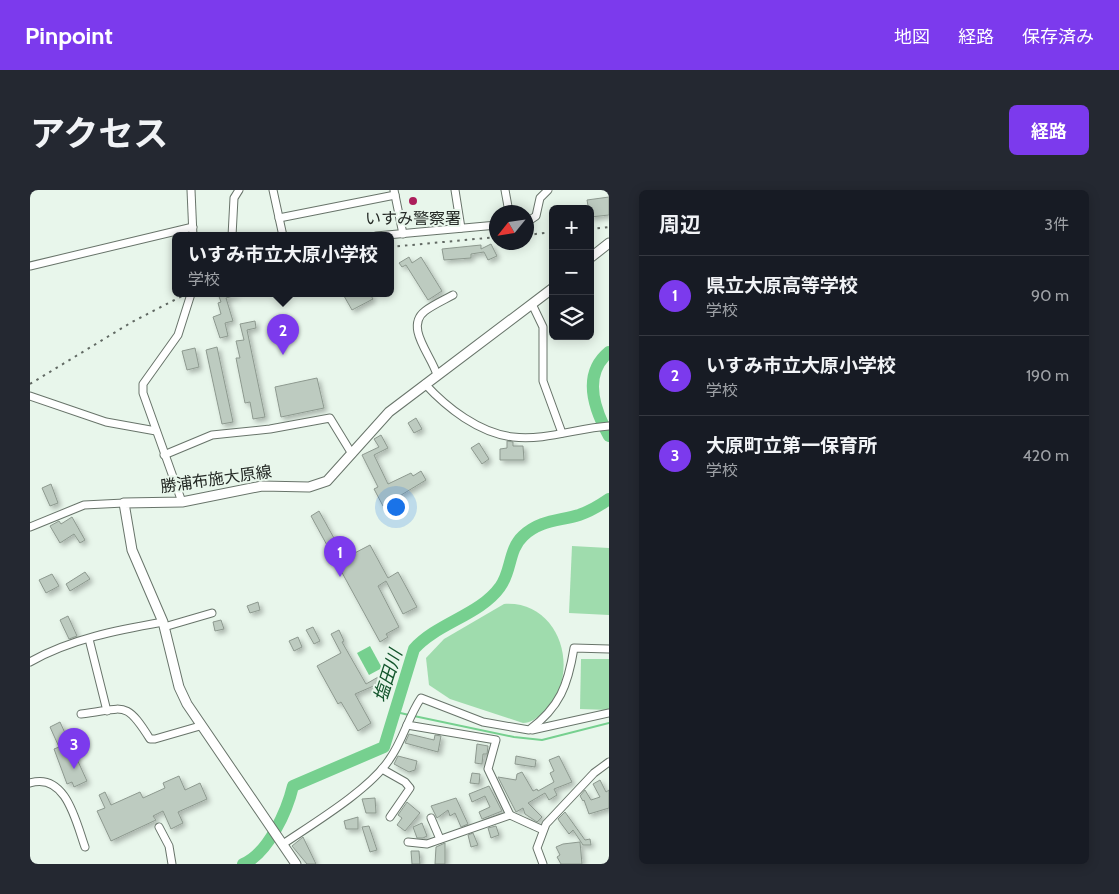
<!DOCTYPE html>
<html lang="ja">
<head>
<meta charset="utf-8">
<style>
	:root { --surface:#171b24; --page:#242831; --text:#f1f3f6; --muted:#9ea1a6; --line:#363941; --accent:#7c3aed }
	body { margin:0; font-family:Cabin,"Noto Sans JP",sans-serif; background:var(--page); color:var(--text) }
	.controls { position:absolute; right:15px; top:15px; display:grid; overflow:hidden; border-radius:8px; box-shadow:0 2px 12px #0003 }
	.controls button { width:45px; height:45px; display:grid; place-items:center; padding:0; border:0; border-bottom:1px solid var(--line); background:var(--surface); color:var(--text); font:25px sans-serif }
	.compass { position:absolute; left:459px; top:15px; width:45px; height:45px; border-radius:50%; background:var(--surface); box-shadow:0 2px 12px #0003; rotate:240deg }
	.you { position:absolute; left:365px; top:316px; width:18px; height:18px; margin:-12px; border:4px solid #fff; border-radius:50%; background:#1a73e8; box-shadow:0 0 0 8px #1a73e833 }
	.badge { display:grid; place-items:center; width:32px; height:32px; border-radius:50%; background:var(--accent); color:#fff; font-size:16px; font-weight:700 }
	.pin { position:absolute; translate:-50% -41px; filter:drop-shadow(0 1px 2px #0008) }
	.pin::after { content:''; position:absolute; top:26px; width:18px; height:15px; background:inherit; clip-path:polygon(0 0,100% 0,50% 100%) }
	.popup { position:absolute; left:142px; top:42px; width:222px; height:65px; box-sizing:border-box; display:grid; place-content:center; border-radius:8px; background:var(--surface); filter:drop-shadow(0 1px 4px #0005); font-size:16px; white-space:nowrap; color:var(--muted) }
	.popup b { font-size:19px; color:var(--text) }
	.popup::after { content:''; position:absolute; left:50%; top:100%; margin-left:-10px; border:10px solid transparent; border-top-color:var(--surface) }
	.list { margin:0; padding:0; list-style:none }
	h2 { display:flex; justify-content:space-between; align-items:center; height:65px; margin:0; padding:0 20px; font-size:21px }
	h2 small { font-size:16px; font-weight:400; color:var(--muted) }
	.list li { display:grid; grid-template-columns:32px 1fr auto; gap:15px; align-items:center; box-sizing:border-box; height:80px; padding:0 20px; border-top:1px solid var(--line) }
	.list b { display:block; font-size:19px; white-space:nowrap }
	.list p { margin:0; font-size:16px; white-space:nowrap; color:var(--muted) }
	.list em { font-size:16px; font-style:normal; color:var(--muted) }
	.icon { flex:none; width:28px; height:28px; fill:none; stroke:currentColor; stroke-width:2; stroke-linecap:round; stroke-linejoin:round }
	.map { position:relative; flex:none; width:579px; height:674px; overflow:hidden; border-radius:8px }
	header { display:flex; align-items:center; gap:30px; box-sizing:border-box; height:70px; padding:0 25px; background:var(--accent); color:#fff }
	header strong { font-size:24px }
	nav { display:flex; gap:28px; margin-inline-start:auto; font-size:18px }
	.intro { display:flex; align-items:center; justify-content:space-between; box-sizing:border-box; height:120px; padding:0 30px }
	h1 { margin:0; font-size:35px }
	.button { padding:12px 22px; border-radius:8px; background:var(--accent); color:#fff; font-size:18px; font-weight:700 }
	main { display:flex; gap:30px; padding:0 30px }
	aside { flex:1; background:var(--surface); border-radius:8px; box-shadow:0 2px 12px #0003 }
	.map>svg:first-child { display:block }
	.green { fill:#9fdcad }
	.water { fill:#76d08f }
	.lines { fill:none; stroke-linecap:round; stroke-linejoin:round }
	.stream { stroke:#76d08f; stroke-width:2 }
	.river { stroke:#76d08f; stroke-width:12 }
	.building { fill:#bdcbc0; stroke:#8d998f; filter:url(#shadow) }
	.minor-casing { stroke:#68746a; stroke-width:9 }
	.major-casing { stroke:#68746a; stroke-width:11 }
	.minor { stroke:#fff; stroke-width:7 }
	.major { stroke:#fff; stroke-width:9 }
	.rail { stroke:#616963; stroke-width:2; stroke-dasharray:2.5 5; stroke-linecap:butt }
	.poi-dot { fill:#ac1e5b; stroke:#e8f6eb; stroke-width:2 }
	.labels { text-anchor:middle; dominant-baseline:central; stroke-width:4; stroke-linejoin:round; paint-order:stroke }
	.poi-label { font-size:16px; fill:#232824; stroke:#e8f6eb }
	.street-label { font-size:16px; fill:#232824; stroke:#e8f6eb }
	.water-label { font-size:18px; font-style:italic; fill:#13552c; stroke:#e8f6eb }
</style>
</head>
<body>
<header>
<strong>Pinpoint</strong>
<nav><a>地図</a><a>経路</a><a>保存済み</a></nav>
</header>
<div class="intro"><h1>アクセス</h1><a class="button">経路</a></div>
<main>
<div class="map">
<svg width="579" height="674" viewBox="0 0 579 674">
	<defs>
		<filter id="shadow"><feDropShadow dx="3" dy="3" stdDeviation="2.5" flood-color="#0004"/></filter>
	</defs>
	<rect width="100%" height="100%" fill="#e8f6eb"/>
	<!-- green -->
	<g class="green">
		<polygon points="542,356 579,358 579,425 539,423"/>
		<path d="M474,414c58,-4 79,73 39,109 -6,5 -13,10 -20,10l-73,-24 -21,-14 -3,-27 18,-19z"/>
		<polygon points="551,469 579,469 579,520 550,519"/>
	</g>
	<!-- water -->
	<polygon class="water" points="340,456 352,478 339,485 327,463"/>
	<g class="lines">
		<!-- stream -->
		<g class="stream">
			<polyline points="366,522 379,525"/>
			<polyline points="384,526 484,547 512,550 579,533"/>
		</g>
		<!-- river -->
		<g class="river">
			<path d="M579,162c-28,23 -14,59 0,84"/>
			<path d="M213,674c25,-10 44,-53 50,-78l91,-39 30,-98c23,-26 66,-34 86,-62 12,-16 8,-37 23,-51 17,-16 36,-15 56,-21 12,-4 20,-9 30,-16"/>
		</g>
	</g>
	<!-- building -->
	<g class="building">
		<polygon points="579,7 579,25 560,27 557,10"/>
		<polygon points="461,54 467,66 458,70 454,62 441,64 441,68 414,70 412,59 451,55 451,59"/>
		<polygon points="379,67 382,73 391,67 412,101 398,110 376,75 372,77 369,73"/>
		<polygon points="188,104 207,105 196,108 203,131 195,133 198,146 190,148 183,127 191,124 188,113 191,112"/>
		<polygon points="319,104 340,104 343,109 322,120 314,106"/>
		<polygon points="225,131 226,138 217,140 235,227 223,229 220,212 215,213 206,168 210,168 206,151 214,150 210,134"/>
		<polygon points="187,157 203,232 192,234 176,160"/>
		<polygon points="165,158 169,177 157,180 152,161"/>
		<polygon points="287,188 294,218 251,227 245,197"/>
		<polygon points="386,228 392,239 384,243 378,233"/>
		<polygon points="351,245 358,258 344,265 358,294 381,283 383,286 391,281 396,290 353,316 344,299 348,297 332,265 349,257 344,249"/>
		<polygon points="477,251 483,252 483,256 493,256 494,270 470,270 470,259 477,258"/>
		<polygon points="449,253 459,269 452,274 441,258"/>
		<polygon points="21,294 28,313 20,316 12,298"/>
		<polygon points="289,321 315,368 340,355 358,388 368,382 387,417 373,424 356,391 348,396 369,437 356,444 358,447 350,452 281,326"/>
		<polygon points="42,327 55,350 50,353 44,344 30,353 20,336 29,331 31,334"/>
		<polygon points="55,382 60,389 40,401 36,394"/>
		<polygon points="22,384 29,396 16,403 9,390"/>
		<polygon points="228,412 230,420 220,423 217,416"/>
		<polygon points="38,426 47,446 39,449 30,430"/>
		<polygon points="191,430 194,439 185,441 183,432"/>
		<polygon points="283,437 290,451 284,454 276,440"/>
		<polygon points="309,440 314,451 312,452 336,494 350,486 353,492 325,504 341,533 328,541 311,512 308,514 287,476 311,463 301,444"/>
		<polygon points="268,447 272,457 264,461 259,451"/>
		<polygon points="30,532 57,591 44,597 42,592 37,594 24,559 29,557 20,537"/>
		<polygon points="379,544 404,550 405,545 411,546 408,562 375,553"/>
		<polygon points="447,554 458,556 457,564 453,564 452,574 445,573"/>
		<polygon points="368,566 387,571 385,580 379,582 364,574"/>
		<polygon points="486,566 506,570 505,577 485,574"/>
		<polygon points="529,566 542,592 524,599 527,605 519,610 515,603 498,613 512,627 507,632 495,624 493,618 486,622 468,587 486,590 487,584 492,582 503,601 507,599 508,601 524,592 520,583 524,581 519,570"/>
		<polygon points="442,583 450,584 449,594 440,593"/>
		<polygon points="149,586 155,600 170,593 177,609 148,622 153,633 141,639 133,621 123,626 126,630 81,651 67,621 75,618 69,605 75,602 81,615 110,602 113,608 135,598 133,593"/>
		<polygon points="570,590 576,602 579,600 579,618 559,624 554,610 553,611 550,606 555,600 561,610 570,607 563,594"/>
		<polygon points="459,596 472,621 452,629 449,622 460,617 455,606 442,612 439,604"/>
		<polygon points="345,608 346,623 336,623 332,609"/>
		<polygon points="426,608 438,634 431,637 425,623 420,626 418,620 407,628 401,616"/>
		<polygon points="377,612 390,623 375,641 367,635 372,628 368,625"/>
		<polygon points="535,622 555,650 560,649 561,655 553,655 543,640 539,644 530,632 528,629"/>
		<polygon points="328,627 328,639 316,639 314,631"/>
		<polygon points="392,633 397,646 393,648 387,648 383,637"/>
		<polygon points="339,636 347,660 340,662 332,637"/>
		<polygon points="466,636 469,645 461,648 458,638"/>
		<polygon points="443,643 448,655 441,657 438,645"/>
		<polygon points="273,647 286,674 277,674 262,656"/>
		<polygon points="550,652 552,674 531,674 527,667 530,665 526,657 533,654"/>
		<polygon points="415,653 415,674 405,674 406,657"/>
		<polygon points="381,661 389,661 390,674 382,674"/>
	</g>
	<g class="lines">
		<!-- minor casing -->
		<g class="minor-casing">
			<g id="minor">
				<polyline points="161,0 163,46"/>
				<polyline points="243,0 253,46"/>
				<polyline points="364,0 373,44"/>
				<polyline points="425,0 431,38"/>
				<polyline points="475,0 479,22"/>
				<polyline points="249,28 365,5"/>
				<polyline points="497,32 506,26 510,8 518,0"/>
				<polyline points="202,46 204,8 209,0"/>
				<polyline points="346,46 467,35"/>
				<polyline points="0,76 163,37"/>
				<polyline points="502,114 513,137 513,191 532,243"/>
				<path d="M407,185c-5,-19 -33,-48 -12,-64 8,-6 19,-11 28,-16"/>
				<path d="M395,194c22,24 54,49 88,53 31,4 65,-9 96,-11"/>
				<polyline points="0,206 76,232 126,241"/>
				<polyline points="134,265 182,245 240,239 300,228 322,264"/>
				<polyline points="152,312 113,203 113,194 148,145 161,104"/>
				<polyline points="0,337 54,315 94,313"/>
				<polyline points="134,437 182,423"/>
				<polyline points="59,449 77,521"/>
				<path d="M0,472c40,-23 88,-32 133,-40"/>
				<path d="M51,524c44,-5 44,-15 69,25h5l45,-13"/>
				<polyline points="377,535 466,550 458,579 480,625 397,654 378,652"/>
				<polyline points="502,540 579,523"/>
				<polyline points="352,579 375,592 380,598 360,627"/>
				<path d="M0,593c36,-11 46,39 55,64"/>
				<polyline points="480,625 513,640"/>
				<polyline points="401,628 410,649"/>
				<polyline points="129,637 139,656 142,674"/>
				<path d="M253,654c31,-21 86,-54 106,-84 14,-19 19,-43 32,-62l62,24 46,8c31,-23 39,-45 45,-82l35,1"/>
				<polyline points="513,674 507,658 516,634 564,583 579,572"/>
			</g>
		</g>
		<!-- major casing -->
		<g class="major-casing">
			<g id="major">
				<polyline points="560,68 579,53"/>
				<polyline points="266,674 157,514 149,497 133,432 102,360 94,313 152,312 232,296 279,297 297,291 359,222 523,98"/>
			</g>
		</g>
		<!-- minor -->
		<use href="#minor" class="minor"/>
		<!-- major -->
		<use href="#major" class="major"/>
		<!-- rail -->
		<g class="rail">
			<polyline points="560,39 579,37"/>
			<polyline points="497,45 523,42"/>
			<polyline points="360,57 467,47"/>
			<polyline points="0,194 102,132 156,104"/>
		</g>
	</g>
	<!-- markers -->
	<circle class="poi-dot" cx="383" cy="11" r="5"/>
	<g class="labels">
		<!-- poi labels -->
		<g class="poi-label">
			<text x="383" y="28">いすみ警察署</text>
		</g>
		<!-- street labels -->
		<g class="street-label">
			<text transform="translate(186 289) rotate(-8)">勝浦布施大原線</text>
		</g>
		<!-- water labels -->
		<g class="water-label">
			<text transform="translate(358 486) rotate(-72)">塩田川</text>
		</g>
	</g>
</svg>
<div class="controls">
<button>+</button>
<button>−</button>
<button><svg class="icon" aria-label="layers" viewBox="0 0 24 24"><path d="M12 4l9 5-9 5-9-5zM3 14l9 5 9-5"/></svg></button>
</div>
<svg class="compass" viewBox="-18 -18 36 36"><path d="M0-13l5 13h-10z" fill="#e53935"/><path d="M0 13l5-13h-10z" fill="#9ea1a6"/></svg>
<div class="you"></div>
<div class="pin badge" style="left:310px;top:387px">1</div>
<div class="pin badge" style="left:253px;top:165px">2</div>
<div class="popup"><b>いすみ市立大原小学校</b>学校</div>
<div class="pin badge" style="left:44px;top:579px">3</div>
</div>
<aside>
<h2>周辺<small>3件</small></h2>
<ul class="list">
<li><span class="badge">1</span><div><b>県立大原高等学校</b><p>学校</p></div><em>90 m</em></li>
<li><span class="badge">2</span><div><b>いすみ市立大原小学校</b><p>学校</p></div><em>190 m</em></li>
<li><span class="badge">3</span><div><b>大原町立第一保育所</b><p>学校</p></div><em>420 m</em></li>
</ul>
</aside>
</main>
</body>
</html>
